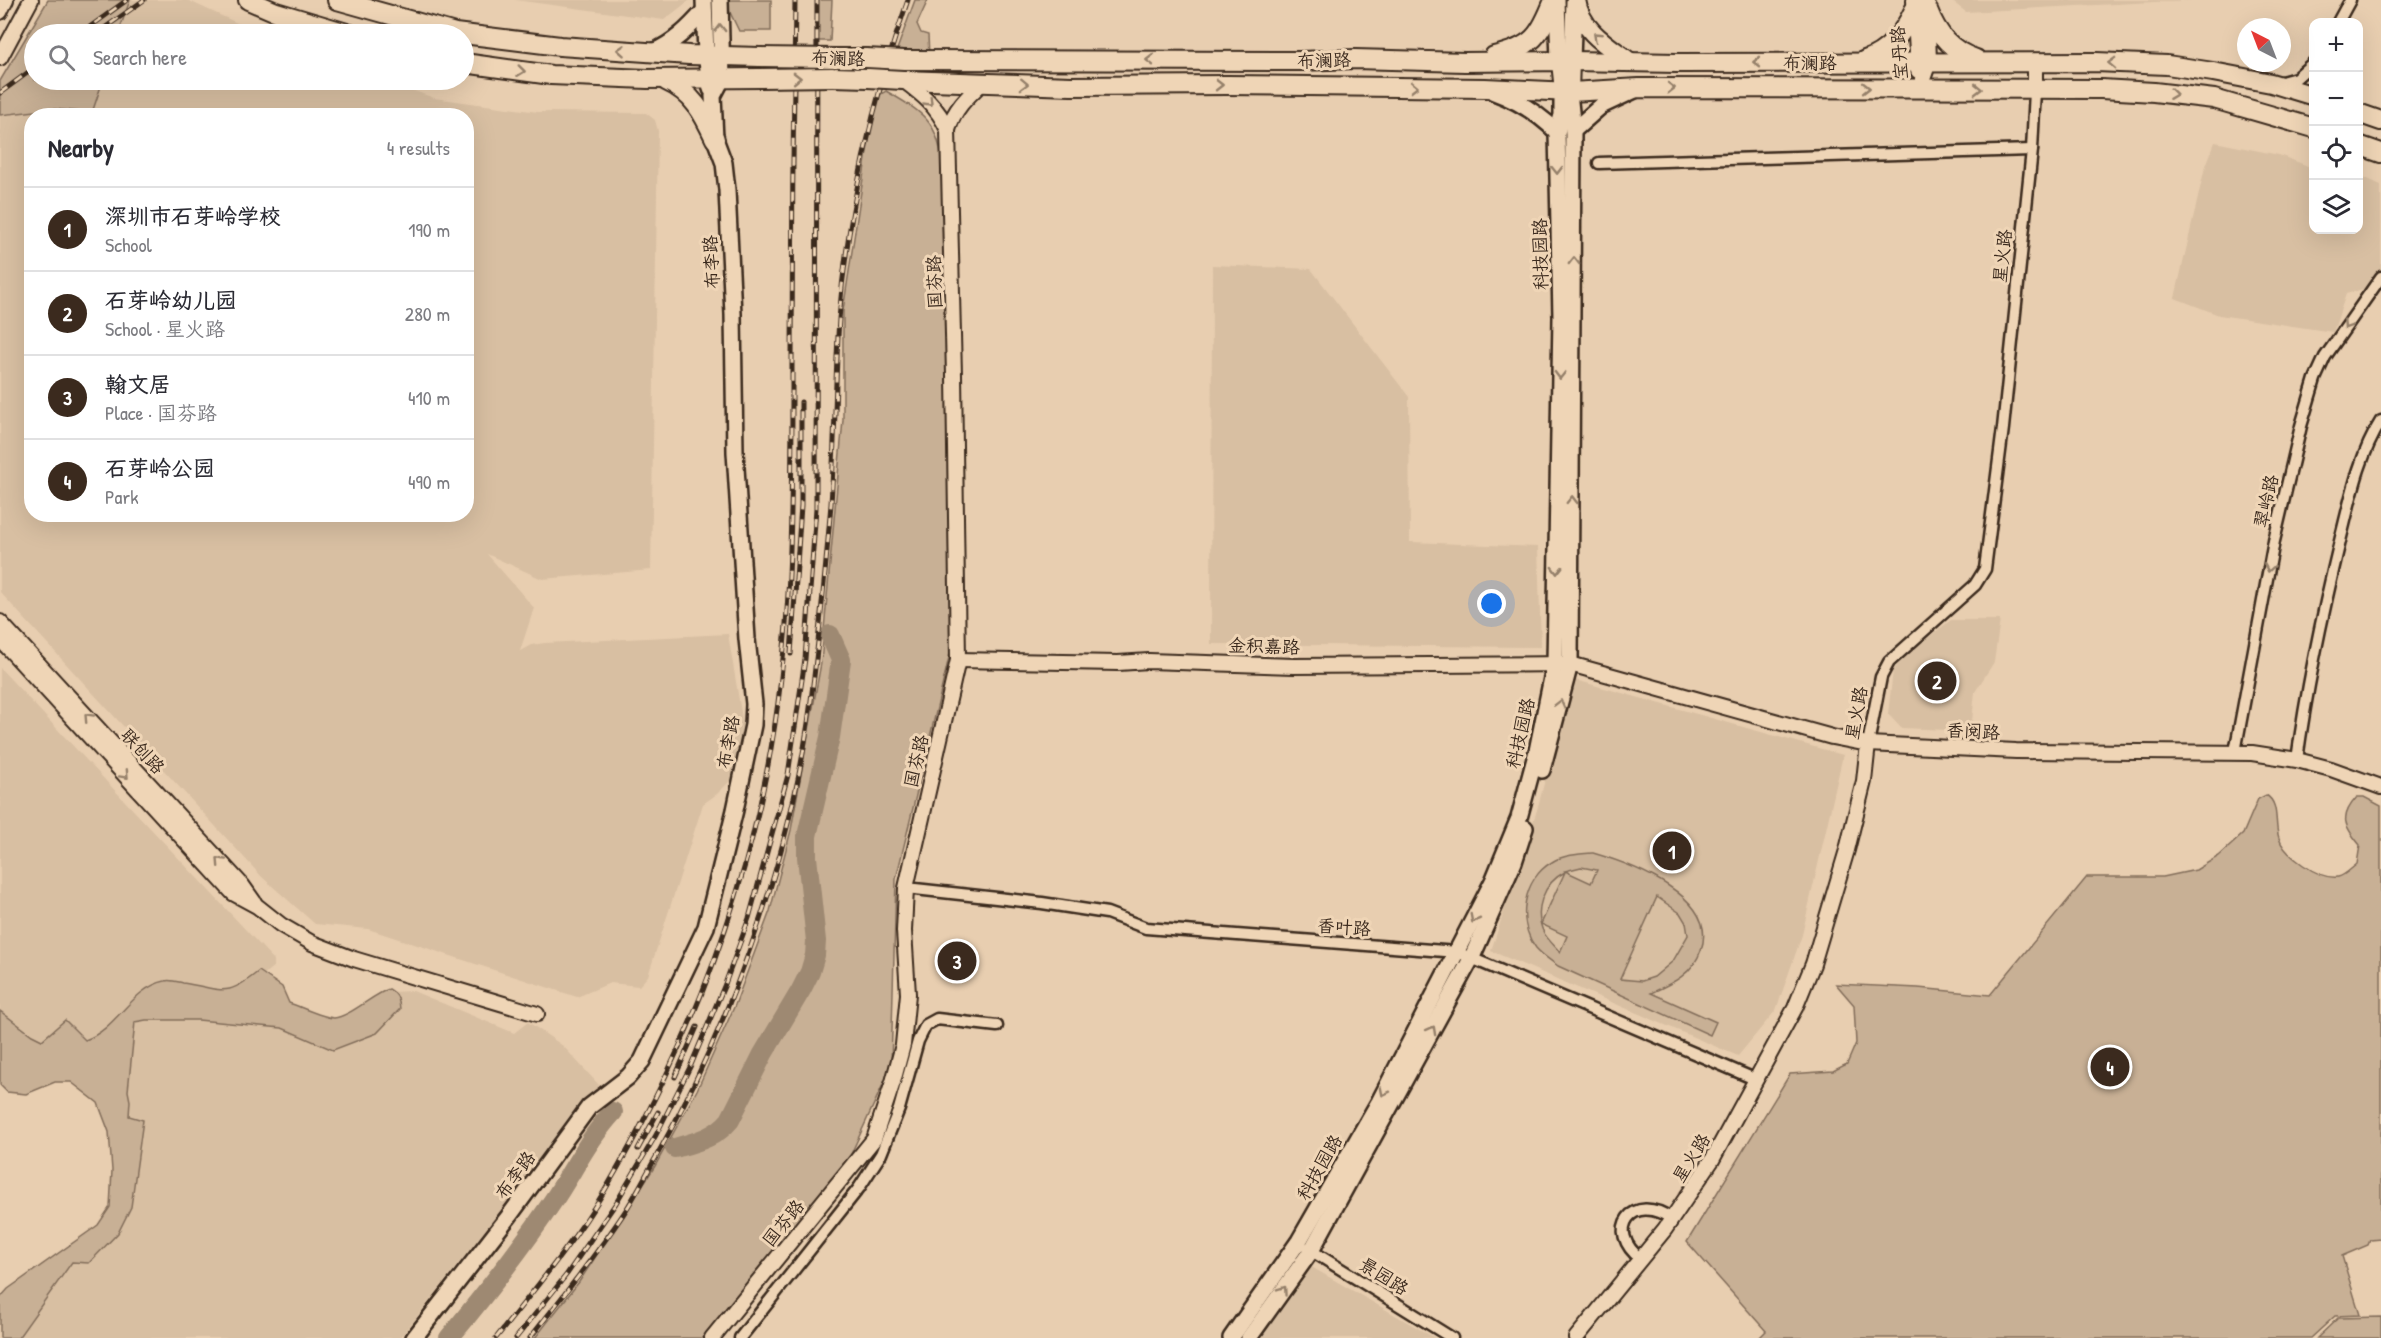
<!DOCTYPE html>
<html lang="en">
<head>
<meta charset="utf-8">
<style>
	:root { --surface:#fff; --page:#f2f2f3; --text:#2b2b33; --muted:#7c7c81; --line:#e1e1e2; --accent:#3b2a1e }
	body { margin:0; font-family:"Patrick Hand","LXGW WenKai TC",sans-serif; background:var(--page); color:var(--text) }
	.controls { position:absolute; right:18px; top:18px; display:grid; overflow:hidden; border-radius:12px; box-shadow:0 6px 24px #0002 }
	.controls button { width:54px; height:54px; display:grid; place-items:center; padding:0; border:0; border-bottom:2px solid var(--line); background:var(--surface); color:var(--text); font:30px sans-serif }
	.compass { position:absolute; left:2237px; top:18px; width:54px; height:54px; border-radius:50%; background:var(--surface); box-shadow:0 6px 24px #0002; rotate:318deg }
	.you { position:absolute; left:1492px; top:604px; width:21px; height:21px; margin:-15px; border:4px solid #fff; border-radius:50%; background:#1a73e8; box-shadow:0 0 0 9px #1a73e833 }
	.badge { display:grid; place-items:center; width:39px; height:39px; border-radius:50%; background:var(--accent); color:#fff; font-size:20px; font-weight:700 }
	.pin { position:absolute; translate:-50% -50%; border:3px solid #fff; box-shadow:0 2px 6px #0006 }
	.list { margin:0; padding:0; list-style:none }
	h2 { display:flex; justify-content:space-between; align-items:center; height:78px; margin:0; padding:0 24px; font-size:26px }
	h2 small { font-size:20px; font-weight:400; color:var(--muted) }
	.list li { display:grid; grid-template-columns:39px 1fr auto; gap:18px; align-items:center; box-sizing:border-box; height:84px; padding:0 24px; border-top:2px solid var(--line) }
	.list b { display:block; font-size:22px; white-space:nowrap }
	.list p { margin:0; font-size:20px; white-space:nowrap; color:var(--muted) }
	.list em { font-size:20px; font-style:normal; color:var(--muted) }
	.icon { flex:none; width:33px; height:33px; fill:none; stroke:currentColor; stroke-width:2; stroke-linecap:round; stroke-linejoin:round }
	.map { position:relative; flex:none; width:2381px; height:1338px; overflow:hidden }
	.search { position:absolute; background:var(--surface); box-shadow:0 6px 24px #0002; left:24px; top:24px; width:450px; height:66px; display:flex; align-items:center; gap:15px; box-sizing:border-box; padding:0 21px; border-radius:33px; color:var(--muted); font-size:22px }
	.panel { position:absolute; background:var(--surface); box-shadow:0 6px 24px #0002; left:24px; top:108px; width:450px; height:414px; border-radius:24px }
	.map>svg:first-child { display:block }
	.built { fill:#d8bfa2; fill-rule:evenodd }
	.green { fill:#c8b095; stroke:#826d5a; stroke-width:1.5; fill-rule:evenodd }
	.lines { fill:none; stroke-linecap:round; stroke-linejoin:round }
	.river { stroke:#9e8972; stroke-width:20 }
	.minor-casing { stroke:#3b2a1e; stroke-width:15 }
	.tertiary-casing { stroke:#3b2a1e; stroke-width:18 }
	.secondary-casing { stroke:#3b2a1e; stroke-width:20 }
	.primary-casing { stroke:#3b2a1e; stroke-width:22 }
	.minor { stroke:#efd5b6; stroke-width:10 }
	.tertiary { stroke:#efd5b6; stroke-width:14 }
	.secondary { stroke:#efd5b6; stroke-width:15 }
	.primary { stroke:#efd5b6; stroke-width:18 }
	.rail-casing { stroke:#3b2a1e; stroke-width:5 }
	.rail { stroke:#efd5b6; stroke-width:3; stroke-dasharray:9; stroke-linecap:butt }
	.primary-bridge-casing { stroke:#3b2a1e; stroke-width:22; stroke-linecap:butt }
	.primary-bridge { stroke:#efd5b6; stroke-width:18 }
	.oneway { stroke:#95806a }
	.labels { text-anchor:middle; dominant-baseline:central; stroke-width:6; stroke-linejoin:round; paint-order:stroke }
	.street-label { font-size:18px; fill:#3b2a1e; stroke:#efd5b6 }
</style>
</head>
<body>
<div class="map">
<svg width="2381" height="1338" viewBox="0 0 2381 1338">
	<rect width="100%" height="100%" fill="#e8ceb0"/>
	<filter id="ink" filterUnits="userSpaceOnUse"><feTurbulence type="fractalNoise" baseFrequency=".0167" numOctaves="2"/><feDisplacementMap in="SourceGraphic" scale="12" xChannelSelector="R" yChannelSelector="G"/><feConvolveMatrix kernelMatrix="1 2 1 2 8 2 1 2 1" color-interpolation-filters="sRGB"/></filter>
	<g filter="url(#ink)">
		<!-- built -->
		<g class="built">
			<polygon points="130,0 187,0 261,34 118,34"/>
			<polygon points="515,0 690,0 664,20"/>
			<polygon points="1950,0 2192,0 1966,12"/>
			<path d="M103,80h281l50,18 104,14 108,1 9,7 3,11 -7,439 -109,9 -55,-25 47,54 -14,43 11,-6 14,-2 183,-9 16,96 -13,50 -14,14 -14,10 -55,172 -9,10 -29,-3 -33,14 -209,-68 -53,-5 -53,-47 -262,-285v-477l54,-6 38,4zM32,116h434v398h-434z"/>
			<polygon points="2215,142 2279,155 2313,168 2314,230 2358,230 2359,175 2381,185 2381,270 2367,288 2346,294 2333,332 2219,315 2175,298 2204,171"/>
			<polygon points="1212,265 1311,269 1409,397 1410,542 1538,547 1541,647 1211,644"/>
			<polygon points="1951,620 2000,620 1994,662 1975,692 1971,731 1901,728 1888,714 1893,671 1909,652"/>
			<polygon points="0,668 274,960 274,966 247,988 232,995 171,988 73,1057 0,1023"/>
			<polygon points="1572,679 1843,755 1802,935 1776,1010 1738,1056 1491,951 1537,810"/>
			<polygon points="413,991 514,1033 528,1022 563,1046 599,1085 400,1338 6,1338 39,1292 112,1217 124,1177 110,1062 146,1010 319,1033 387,992"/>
			<polygon points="1308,1265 1435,1338 1257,1338"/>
		</g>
		<!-- green -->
		<g class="green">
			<polygon points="48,0 130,0 118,34 34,34 34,80 103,80 92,113 54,109 0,115 0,81"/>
			<polygon points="724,0 771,0 771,31 739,31"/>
			<polygon points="817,0 832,0 830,41 816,41"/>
			<polygon points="915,0 928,0 917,24 921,33 928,35 929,56 895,55"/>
			<path d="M886,91c45,26 53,33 58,87l7,471 -55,230 -5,188 -46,100 -141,171h-169l44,-56 76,-116 42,-76 38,-85 35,-94 21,-81 30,-167 22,-243v-109l27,-179 9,-37z"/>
			<path d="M2266,795c14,8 8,29 13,43 5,17 40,42 59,39 6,-1 14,-9 19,-13l3,-19c-16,-19 -21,-28 -3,-48h7l17,9v433l-11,1 -2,5 -26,11 18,59 -25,1 -24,22h-552l7,-7 -79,-89 103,-168 43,-3 14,-7 9,-21 -2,-38 -18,-21 82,4 72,7 97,-118h76l33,-7 23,-14 24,-22 15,-35z"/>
			<path d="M1593,853c38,11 127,44 108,97 -8,24 -28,33 -50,43l65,29 -6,13 -152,-69c-8,-6 -16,-11 -22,-18 -20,-27 -13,-69 16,-86 11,-7 27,-8 41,-9zM1581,867l16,3 -6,13 -26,-12zM1565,872l-24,52 26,12 -7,16c-5,-6 -12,-12 -16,-19 -11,-22 -1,-50 21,-61zM1657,897l23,16 6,10 2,12 -15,26 -19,16 -12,4 -22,-2z"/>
			<path d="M259,971l23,16 7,16c10,3 35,15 45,15 15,-1 38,-23 55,-29 9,5 10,10 11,20l-23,24 -44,17 -51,-22 -84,-8h-52l-11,2 -7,69 2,10 -1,15 14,4 -12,87 -13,26 -29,30 -17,-1 -54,76h-18v-40l8,-9 90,-64 12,-18 2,-37 -3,-38 -11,-29 -27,-21h-16l-29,12 -19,-2 -7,-7v-74l32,24 10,5 23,-20 20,20c32,-11 46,-52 80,-59 5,-2 13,1 18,2 40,6 42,16 76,-12z"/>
			<polygon points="2381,1317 2381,1338 2317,1338 2338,1318"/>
		</g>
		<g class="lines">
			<!-- river -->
			<g class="river">
				<path d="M675,1148c21,-6 40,-10 55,-28l33,-66 38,-64 9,-18 5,-17 1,-14 -9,-84v-21l23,-99 11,-77 -11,-25"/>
				<path d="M449,1338c38,-46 75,-93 108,-143 18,-28 33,-58 56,-83"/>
			</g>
			<!-- minor casing -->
			<g class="minor-casing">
				<g id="minor">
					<polyline points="2338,22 2350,0"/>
					<polyline points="2278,83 2296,78 2314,62"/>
					<polyline points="1599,163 2032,150"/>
					<polyline points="1868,744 1881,677 1889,662 1975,585 1985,569 2003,428 2032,150 2035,90"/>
					<polyline points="2235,752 2274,541 2301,426 2315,379 2325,357 2381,277"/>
					<path d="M2297,760c10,-75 26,-149 44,-223 10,-40 18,-81 40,-116"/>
					<polyline points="906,888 1042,903 1107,913 1146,928 1457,952 1757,1080"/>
					<polyline points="1307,1248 1452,1338"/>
					<path d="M1641,1259c-37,-28 -9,-68 31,-40"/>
					<polyline points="740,1338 859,1188 881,1154 899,1109 918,1041 926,1025 937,1019 997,1026"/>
				</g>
			</g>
			<!-- tertiary casing -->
			<g class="tertiary-casing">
				<g id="tertiary">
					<polyline points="1914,0 1918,71"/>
					<polyline points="0,12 6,0"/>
					<polyline points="0,58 31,0"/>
					<polyline points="1559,62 1562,91"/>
					<polyline points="2035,62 2035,90"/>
					<path d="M903,80c21,16 33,25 45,50"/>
					<polyline points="1920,88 1929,62 1927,0"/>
					<polyline points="1571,92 1572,61"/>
					<polyline points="0,622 242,885 254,902"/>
					<polyline points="0,639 233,893 257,906 281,925 312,943 354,959 537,1014"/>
					<polyline points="958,660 1118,663 1149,661 1294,666 1570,664 1832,737 1868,744 2016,751 2252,753 2297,760 2331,769 2381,787"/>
					<path d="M712,1338l162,-199 19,-57 10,-37 5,-51 -4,-63 2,-43 52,-228 -4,-285 -6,-245c6,-21 19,-33 35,-48"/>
					<polyline points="1576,1338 1665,1229 1712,1160 1795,1008 1813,964 1847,850 1864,781 1868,744"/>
				</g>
			</g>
			<!-- secondary casing -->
			<g class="secondary-casing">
				<g id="secondary">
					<polyline points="704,0 706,55 711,89"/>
					<polyline points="1557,0 1559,62"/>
					<path d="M653,52c21,-9 36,-24 51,-41"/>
					<polyline points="1572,61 1574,1"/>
					<path d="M1494,92c25,9 44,21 63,40"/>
					<polyline points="1573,131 1601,106 1635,90"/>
					<polyline points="1542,770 1570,664 1573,131 1570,102"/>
					<polyline points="414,1338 509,1216 589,1107 628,1077 642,1061 706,927 735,810 753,725 754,704 747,639 735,452 733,314 727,190 724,163 715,139 713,96 722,79 720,0"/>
					<polyline points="1231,1338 1299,1241 1379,1102 1493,881 1519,818 1537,751 1555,663 1561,317 1557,132 1562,115 1562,91"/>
					<polyline points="1249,1338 1311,1251 1472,957 1514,862 1525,828"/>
				</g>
			</g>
			<!-- primary casing -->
			<g class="primary-casing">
				<g id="primary">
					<polyline points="248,0 276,12 350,34"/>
					<polyline points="337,0 455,33 560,46 689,55 760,57"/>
					<path d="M1576,0c4,30 32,46 54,62"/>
					<path d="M1928,10c9,24 23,41 48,49"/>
					<path d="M1494,56c39,-9 46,-20 60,-56"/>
					<polyline points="835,58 866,58"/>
					<polyline points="904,60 1300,61 1355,59 1465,62 1572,61 1677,63 2096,62 2167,65 2213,72 2271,83 2314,96"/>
					<path d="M1865,60c24,-8 39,-28 49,-50"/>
					<polyline points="464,63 551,75 647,79 760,78"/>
					<polyline points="833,77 868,78"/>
					<polyline points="903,80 1071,86 1227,85 1485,88 1571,92 1639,88 2101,89 2154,92 2214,99 2314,128"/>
					<path d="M666,81c27,12 37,32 49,58"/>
					<polyline points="2358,113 2381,121"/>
					<polyline points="2358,145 2381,153"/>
				</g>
			</g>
			<!-- minor -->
			<use href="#minor" class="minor"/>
			<!-- tertiary -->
			<use href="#tertiary" class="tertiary"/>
			<!-- secondary -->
			<use href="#secondary" class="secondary"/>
			<!-- primary -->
			<use href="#primary" class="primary"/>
			<!-- rail casing -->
			<g class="rail-casing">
				<g id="rail">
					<polyline points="80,34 127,0"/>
					<polyline points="96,34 144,0"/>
					<polyline points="0,93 34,68"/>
					<polyline points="791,654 801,505 801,402"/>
					<polyline points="675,1077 697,1027"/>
					<polyline points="638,1149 658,1112"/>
					<path d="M496,1338c37,-47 78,-96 109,-148 76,-129 134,-272 162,-420 26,-132 25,-268 25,-402 0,-123 1,-245 3,-368"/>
					<polyline points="516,1338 567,1274 616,1203 656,1135 691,1065 725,984 749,918 788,775 805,659 816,508 817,0"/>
					<path d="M530,1338c32,-41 65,-81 94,-125 12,-18 21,-37 32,-56 72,-129 130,-287 152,-434 10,-72 17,-146 23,-219 4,-62 4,-123 8,-185 8,-103 34,-222 69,-319"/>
				</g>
			</g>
			<!-- rail -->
			<use href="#rail" class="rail"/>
			<!-- primary-bridge casing -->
			<g class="primary-bridge-casing">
				<g id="primary-bridge">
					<polyline points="760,57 835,58"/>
					<polyline points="866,58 904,60"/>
					<polyline points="760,78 833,77"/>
					<polyline points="868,78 903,80"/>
				</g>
			</g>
			<!-- primary-bridge -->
			<use href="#primary-bridge" class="primary-bridge"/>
		</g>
		<!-- one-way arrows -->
		<defs><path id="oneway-chevron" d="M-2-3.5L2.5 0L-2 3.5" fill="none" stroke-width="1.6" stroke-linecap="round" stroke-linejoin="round" transform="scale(1.5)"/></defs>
		<g class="oneway">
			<use href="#oneway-chevron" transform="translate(720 28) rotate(-90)"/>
			<use href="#oneway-chevron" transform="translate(1597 36) rotate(-137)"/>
			<use href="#oneway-chevron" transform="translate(621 50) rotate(-176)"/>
			<use href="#oneway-chevron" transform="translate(1150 60) rotate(-180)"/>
			<use href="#oneway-chevron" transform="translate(1757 62) rotate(180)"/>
			<use href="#oneway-chevron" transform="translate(2112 63) rotate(-178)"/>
			<use href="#oneway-chevron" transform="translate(521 71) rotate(7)"/>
			<use href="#oneway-chevron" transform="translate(797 78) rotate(-1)"/>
			<use href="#oneway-chevron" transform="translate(1024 84) rotate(2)"/>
			<use href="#oneway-chevron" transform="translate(1219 85)"/>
			<use href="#oneway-chevron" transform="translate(1414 87) rotate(1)"/>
			<use href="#oneway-chevron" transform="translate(1671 88)"/>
			<use href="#oneway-chevron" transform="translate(1866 88)"/>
			<use href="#oneway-chevron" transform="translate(1978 89) rotate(1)"/>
			<use href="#oneway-chevron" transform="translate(2173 94) rotate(7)"/>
			<use href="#oneway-chevron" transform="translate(929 102) rotate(46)"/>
			<use href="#oneway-chevron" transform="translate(1557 170) rotate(89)"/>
			<use href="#oneway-chevron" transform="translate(1574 261) rotate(-90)"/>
			<use href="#oneway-chevron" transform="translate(2347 325) rotate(124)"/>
			<use href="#oneway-chevron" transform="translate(1560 375) rotate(91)"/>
			<use href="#oneway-chevron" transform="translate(1572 500) rotate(-89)"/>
			<use href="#oneway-chevron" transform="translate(2269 568) rotate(100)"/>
			<use href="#oneway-chevron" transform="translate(1557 570) rotate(91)"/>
			<use href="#oneway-chevron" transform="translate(1560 704) rotate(-76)"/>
			<use href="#oneway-chevron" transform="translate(88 717) rotate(-133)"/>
			<use href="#oneway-chevron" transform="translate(125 775) rotate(47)"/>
			<use href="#oneway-chevron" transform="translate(220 861) rotate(-133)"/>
			<use href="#oneway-chevron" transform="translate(1474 919) rotate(117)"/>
			<use href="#oneway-chevron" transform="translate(1432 1030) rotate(-61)"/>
			<use href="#oneway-chevron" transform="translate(1384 1092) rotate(117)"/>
			<use href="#oneway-chevron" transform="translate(1283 1290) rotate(-55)"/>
		</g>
	</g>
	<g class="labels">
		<!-- street labels -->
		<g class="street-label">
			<text transform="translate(1899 53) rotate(-94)">宝丹路</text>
			<text transform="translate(838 58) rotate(1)">布澜路</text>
			<text transform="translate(1324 60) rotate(-2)">布澜路</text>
			<text x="1810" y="62">布澜路</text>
			<text transform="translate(1540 254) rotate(-91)">科技园路</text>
			<text transform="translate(2002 256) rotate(-84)">星火路</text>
			<text transform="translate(711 262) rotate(-93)">布李路</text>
			<text transform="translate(934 282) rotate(-92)">国芬路</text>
			<text transform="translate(2266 501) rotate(-77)">翠岭路</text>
			<text transform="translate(1264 646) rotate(2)">金积嘉路</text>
			<text transform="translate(1856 713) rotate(-80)">星火路</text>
			<text transform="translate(1973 731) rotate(3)">香阅路</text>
			<text transform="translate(1520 733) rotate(-77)">科技园路</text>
			<text transform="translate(728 742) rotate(-80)">布李路</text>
			<text transform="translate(143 751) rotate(47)">联创路</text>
			<text transform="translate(916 761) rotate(-77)">国芬路</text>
			<text transform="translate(1344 927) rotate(4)">香叶路</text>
			<text transform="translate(1691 1158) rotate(-58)">星火路</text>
			<text transform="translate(1319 1167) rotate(-60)">科技园路</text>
			<text transform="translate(515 1175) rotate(-54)">布李路</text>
			<text transform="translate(783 1223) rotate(-51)">国芬路</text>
			<text transform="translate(1384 1276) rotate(32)">景园路</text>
		</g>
	</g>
</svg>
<div class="controls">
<button>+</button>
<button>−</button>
<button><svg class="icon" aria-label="locate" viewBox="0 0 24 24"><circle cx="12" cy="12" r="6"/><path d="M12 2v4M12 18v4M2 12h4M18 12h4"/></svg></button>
<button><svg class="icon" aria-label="layers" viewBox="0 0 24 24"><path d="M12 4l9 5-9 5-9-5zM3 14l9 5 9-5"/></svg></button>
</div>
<svg class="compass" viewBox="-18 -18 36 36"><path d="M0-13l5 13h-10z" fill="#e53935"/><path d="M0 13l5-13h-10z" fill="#7c7c81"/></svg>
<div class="you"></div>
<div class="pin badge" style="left:1672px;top:851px">1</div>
<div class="pin badge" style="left:1937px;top:681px">2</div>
<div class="pin badge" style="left:957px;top:961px">3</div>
<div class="pin badge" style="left:2110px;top:1067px">4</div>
<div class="search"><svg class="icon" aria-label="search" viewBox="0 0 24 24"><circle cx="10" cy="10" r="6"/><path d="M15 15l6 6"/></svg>Search here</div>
<section class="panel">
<h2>Nearby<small>4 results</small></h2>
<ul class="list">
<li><span class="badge">1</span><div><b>深圳市石芽岭学校</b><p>School</p></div><em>190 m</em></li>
<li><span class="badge">2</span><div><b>石芽岭幼儿园</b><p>School · 星火路</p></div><em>280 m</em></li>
<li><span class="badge">3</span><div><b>翰文居</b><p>Place · 国芬路</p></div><em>410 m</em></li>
<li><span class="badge">4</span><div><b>石芽岭公园</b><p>Park</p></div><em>490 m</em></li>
</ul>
</section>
</div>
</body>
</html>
